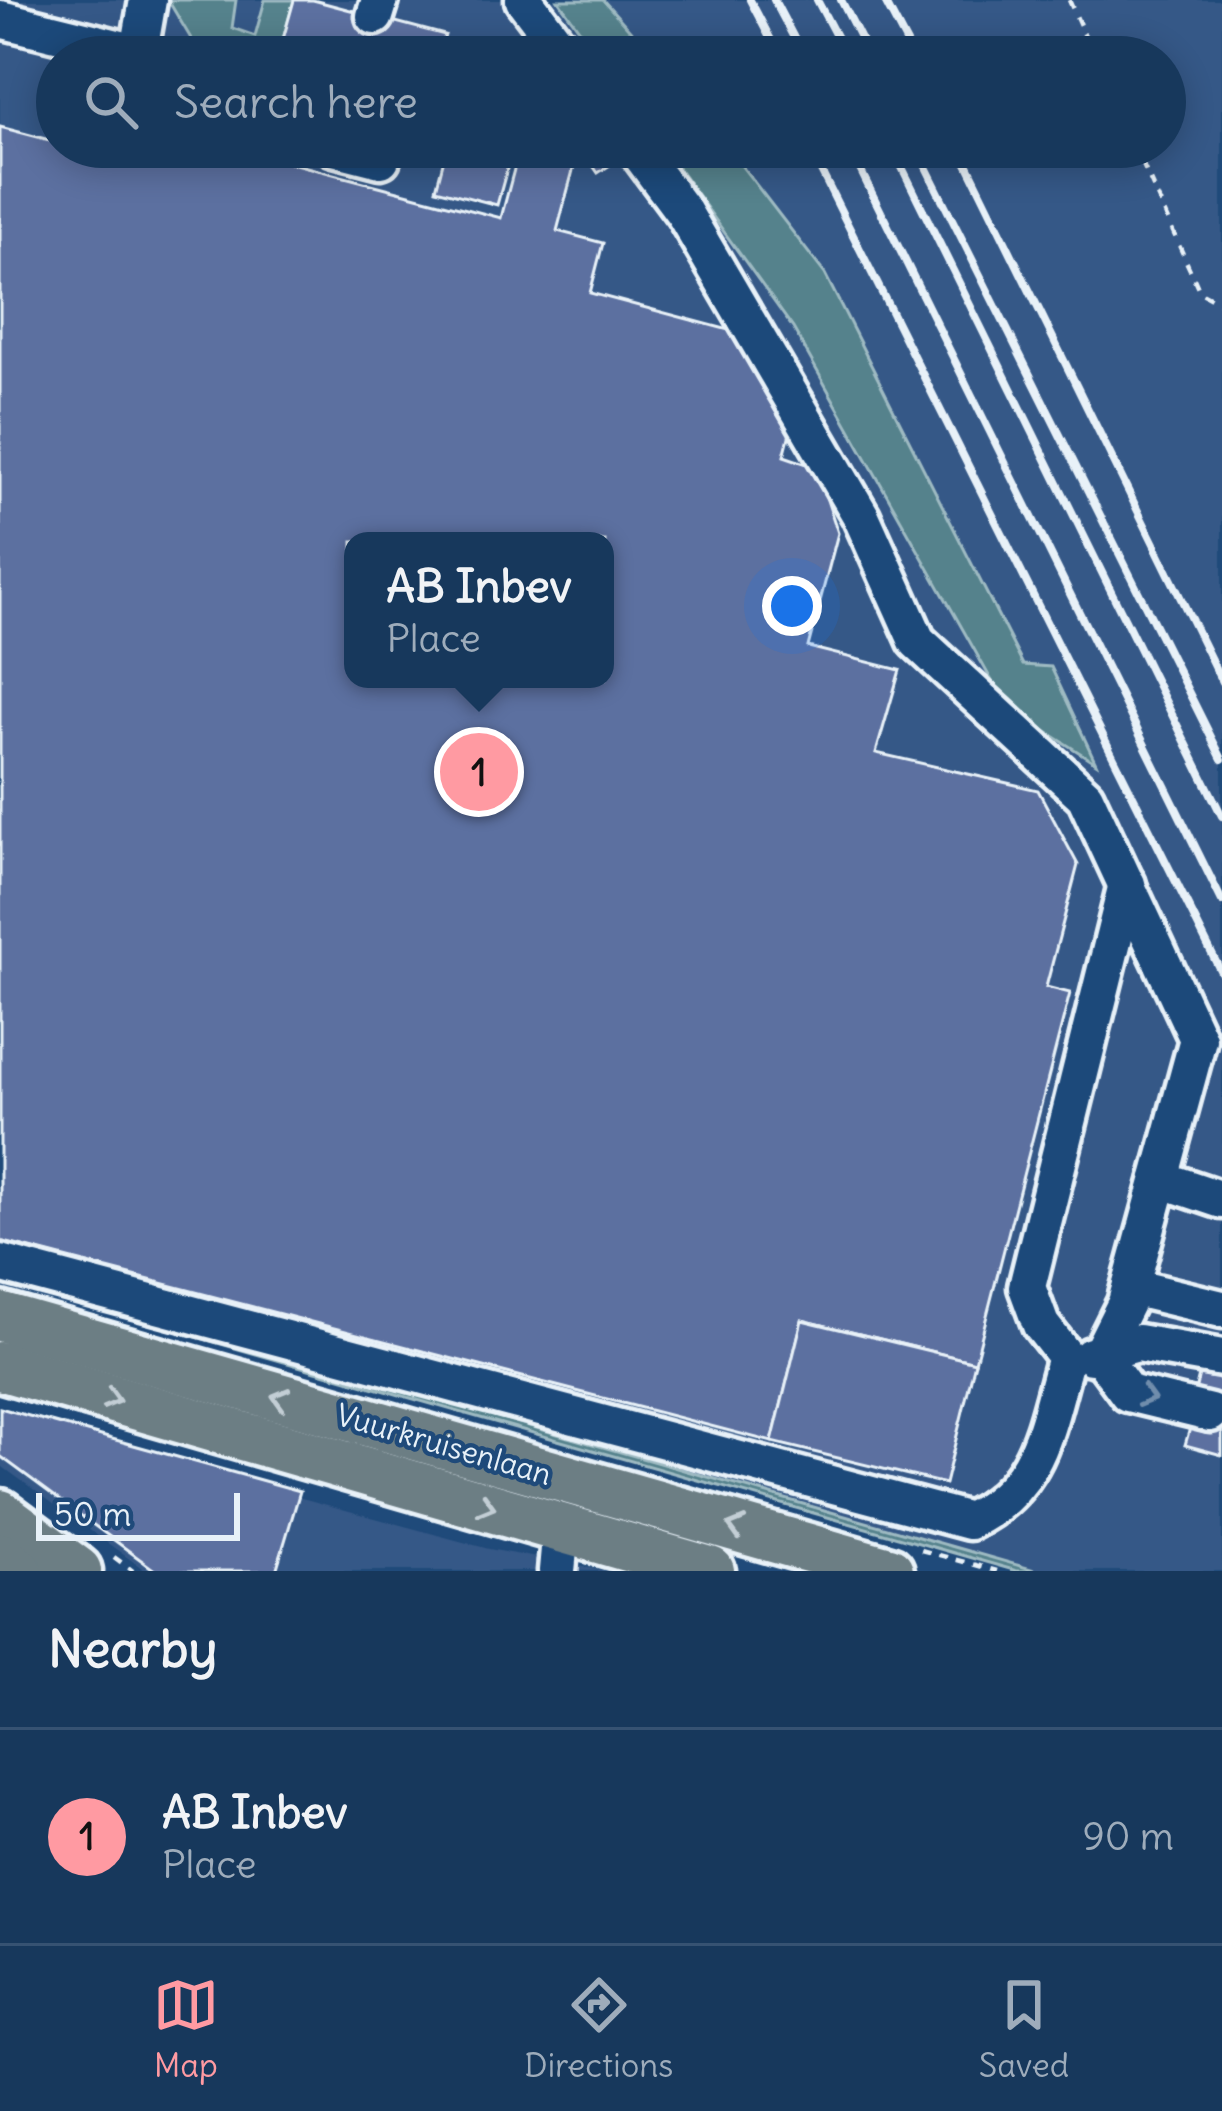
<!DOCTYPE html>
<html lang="en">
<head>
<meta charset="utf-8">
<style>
	:root { --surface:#17385c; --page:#203f62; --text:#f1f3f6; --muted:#9eacbb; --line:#365272; --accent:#ff9aa2 }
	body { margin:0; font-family:Delius,sans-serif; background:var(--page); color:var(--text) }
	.scale { position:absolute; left:36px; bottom:30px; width:204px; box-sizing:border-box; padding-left:12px; border:6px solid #e8f1f8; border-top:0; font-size:33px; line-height:42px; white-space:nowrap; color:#e8f1f8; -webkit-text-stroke:9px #1f4a7a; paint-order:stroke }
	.you { position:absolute; left:792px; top:606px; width:42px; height:42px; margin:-30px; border:9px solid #fff; border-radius:50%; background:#1a73e8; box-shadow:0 0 0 18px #1a73e833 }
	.badge { display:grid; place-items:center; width:78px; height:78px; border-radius:50%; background:var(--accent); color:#111; font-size:39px; font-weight:700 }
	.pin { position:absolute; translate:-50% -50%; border:6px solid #fff; box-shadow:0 3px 12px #0006 }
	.popup { position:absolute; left:344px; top:532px; width:270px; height:156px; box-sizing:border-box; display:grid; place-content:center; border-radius:24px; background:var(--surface); filter:drop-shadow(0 3px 9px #0005); font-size:39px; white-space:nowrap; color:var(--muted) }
	.popup b { font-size:45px; color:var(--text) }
	.popup::after { content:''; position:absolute; left:50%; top:100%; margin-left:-24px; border:24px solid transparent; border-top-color:var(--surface) }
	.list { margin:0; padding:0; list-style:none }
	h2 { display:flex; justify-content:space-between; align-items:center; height:156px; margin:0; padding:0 48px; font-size:51px }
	h2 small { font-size:39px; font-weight:400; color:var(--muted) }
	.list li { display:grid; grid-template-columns:78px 1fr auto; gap:36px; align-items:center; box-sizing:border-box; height:216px; padding:0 48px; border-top:3px solid var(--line) }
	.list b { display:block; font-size:45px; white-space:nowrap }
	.list p { margin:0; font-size:39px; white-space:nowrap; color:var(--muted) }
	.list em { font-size:39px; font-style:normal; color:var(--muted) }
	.icon { flex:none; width:66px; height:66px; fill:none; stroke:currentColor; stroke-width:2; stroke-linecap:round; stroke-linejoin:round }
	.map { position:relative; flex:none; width:1222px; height:1571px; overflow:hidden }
	.search { position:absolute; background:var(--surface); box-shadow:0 6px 30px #0003; left:36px; right:36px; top:36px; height:132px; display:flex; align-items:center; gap:30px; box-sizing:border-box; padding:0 42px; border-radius:66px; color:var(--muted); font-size:45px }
	.sheet { height:372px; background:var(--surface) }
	nav { display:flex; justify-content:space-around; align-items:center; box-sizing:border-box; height:168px; border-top:3px solid var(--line); background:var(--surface); font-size:33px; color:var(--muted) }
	nav a { display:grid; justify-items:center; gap:6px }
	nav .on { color:var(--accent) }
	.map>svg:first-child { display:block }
	.built { fill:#355887; fill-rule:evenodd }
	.green { fill:#54828c; stroke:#9ebac2; stroke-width:3 }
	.building { fill:#5b70a0; stroke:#e8f1f8; stroke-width:3; fill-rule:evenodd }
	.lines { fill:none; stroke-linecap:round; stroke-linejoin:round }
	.minor-casing { stroke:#e8f1f8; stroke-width:45 }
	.major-casing { stroke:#e8f1f8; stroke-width:57 }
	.path { stroke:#e8f1f8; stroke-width:4.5; stroke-dasharray:9 9; stroke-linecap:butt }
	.minor { stroke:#1f4a7a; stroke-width:36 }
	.major { stroke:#6c7e84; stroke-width:48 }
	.rail { stroke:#e8f1f8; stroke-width:8 }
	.oneway { stroke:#6f8dac }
	.oneway2 { stroke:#c3ced5 }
	.labels { text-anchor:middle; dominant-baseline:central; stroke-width:9; stroke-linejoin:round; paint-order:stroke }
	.street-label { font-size:30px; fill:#e8f1f8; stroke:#1f4a7a }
</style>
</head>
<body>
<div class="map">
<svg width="1222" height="1571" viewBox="0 0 1222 1571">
	<rect width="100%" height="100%" fill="#1f4a7a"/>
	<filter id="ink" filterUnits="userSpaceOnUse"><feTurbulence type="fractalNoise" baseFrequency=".00833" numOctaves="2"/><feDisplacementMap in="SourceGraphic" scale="24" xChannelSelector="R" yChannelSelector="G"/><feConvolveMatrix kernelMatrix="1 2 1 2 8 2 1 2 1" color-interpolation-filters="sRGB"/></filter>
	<g filter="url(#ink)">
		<!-- built -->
		<g class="built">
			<path d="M0,0h558l41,57h-542v90h606l130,181 213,377 45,-38 -28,-1 -198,-392 -98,-127h438v-90h-511l-51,-57h619v1571h-190l-1032,-292zM353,541h252v138h-252z"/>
			<polygon points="0,1416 489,1549 606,1571 146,1571 0,1465"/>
		</g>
		<!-- green -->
		<g class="green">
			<polygon points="168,0 236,0 232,28 255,36 265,0 294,0 278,57 202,57"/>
			<polygon points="558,0 603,0 654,57 599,57"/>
			<polygon points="663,147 727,147 825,274 1023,665 1051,667 1096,763 1006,706 793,328"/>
			<polygon points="0,1275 1038,1571 1017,1571 0,1281"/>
		</g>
		<!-- building -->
		<g class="building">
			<polygon points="294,0 313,0 445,35 439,57 278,57"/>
			<path d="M0,127l57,15v5h173l271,71 19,-71 56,12 -19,72 46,12 -13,50 139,37 61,103 -6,23 32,11 22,66 -30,114 92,23 -24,83 162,37 40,75 -32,122 24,6 -95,369 -173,-42 -30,122 -772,-201zM353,541h252v138h-252z"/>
			<polygon points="447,147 513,147 497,205 436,189"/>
			<polygon points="580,147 617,147 624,156 598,173"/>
			<polygon points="802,1320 975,1362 945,1484 772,1442"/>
			<polygon points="1201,1367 1222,1373 1222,1455 1185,1445 1190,1428 1205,1433 1215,1396 1195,1391"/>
			<polygon points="0,1408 300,1491 276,1571 156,1571 0,1456"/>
		</g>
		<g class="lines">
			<!-- minor casing -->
			<g class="minor-casing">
				<g id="minor">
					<polyline points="524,0 567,57"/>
					<polyline points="375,16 380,0"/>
					<polyline points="0,19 137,53"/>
					<polyline points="138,57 148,0"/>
					<polyline points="334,147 381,159"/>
					<polyline points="635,147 684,213 861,516 917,641 1085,796 1198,1039 1126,1303 1100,1355"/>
					<polyline points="1160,1179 1222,1200"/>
					<path d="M0,1263l969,258c72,-35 76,-93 97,-164l-25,-32 -14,-38 100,-403"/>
					<polyline points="1131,1287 1222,1309"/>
					<polyline points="1100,1355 1128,1393 1210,1413"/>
					<polyline points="1091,1356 1138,1343 1222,1358"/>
					<polyline points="557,1571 561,1527"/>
				</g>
			</g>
			<!-- major casing -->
			<g class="major-casing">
				<g id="major">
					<polyline points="0,1317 889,1571"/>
					<polyline points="0,1366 710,1571"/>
					<polyline points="0,1514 77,1571"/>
					<polyline points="0,1557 18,1571"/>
				</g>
			</g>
			<!-- path -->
			<g class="path">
				<polyline points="1069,0 1094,57"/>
				<polyline points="1135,147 1200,292 1222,304"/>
				<polyline points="921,1550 997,1571"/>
				<polyline points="114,1557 133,1571"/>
			</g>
			<!-- minor -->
			<use href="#minor" class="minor"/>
			<!-- major -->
			<use href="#major" class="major"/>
			<!-- rail -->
			<g class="rail">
				<polyline points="750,0 780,57"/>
				<polyline points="774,0 804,57"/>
				<polyline points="817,0 847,57"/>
				<polyline points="841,0 870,57"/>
				<polyline points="884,0 914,57"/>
				<polyline points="809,147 1222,974"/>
				<polyline points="849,147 1222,901"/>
				<polyline points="892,147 1222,816"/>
				<polyline points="916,147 1222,759"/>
				<polyline points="959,147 1222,682"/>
			</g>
		</g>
		<!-- one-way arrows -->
		<defs><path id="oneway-chevron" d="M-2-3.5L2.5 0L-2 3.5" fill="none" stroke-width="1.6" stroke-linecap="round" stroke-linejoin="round" transform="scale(3)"/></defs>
		<use class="oneway" href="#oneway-chevron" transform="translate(1147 1397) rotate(16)"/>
		<g class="oneway2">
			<use href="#oneway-chevron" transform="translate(280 1398) rotate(-164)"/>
			<use href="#oneway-chevron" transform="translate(112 1399) rotate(16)"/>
			<use href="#oneway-chevron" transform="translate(487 1506) rotate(16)"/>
			<use href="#oneway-chevron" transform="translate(736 1527) rotate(-164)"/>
		</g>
	</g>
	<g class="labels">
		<!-- street labels -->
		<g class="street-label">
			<text transform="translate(444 1444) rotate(16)">Vuurkruisenlaan</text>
		</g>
	</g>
</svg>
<div class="scale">50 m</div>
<div class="you"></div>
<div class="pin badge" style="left:479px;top:772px">1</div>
<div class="popup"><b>AB Inbev</b>Place</div>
<div class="search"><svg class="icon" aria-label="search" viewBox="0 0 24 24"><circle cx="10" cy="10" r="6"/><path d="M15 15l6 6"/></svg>Search here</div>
</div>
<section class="sheet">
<h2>Nearby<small></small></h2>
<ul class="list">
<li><span class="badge">1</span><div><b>AB Inbev</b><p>Place</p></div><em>90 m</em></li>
</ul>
</section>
<nav>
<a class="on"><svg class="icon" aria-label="map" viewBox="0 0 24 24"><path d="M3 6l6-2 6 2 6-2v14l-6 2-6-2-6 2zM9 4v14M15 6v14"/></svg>Map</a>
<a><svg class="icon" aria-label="directions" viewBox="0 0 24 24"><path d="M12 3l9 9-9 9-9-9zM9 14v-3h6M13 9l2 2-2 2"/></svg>Directions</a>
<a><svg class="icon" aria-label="saved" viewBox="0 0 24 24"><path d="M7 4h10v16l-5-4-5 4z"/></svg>Saved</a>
</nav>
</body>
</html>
